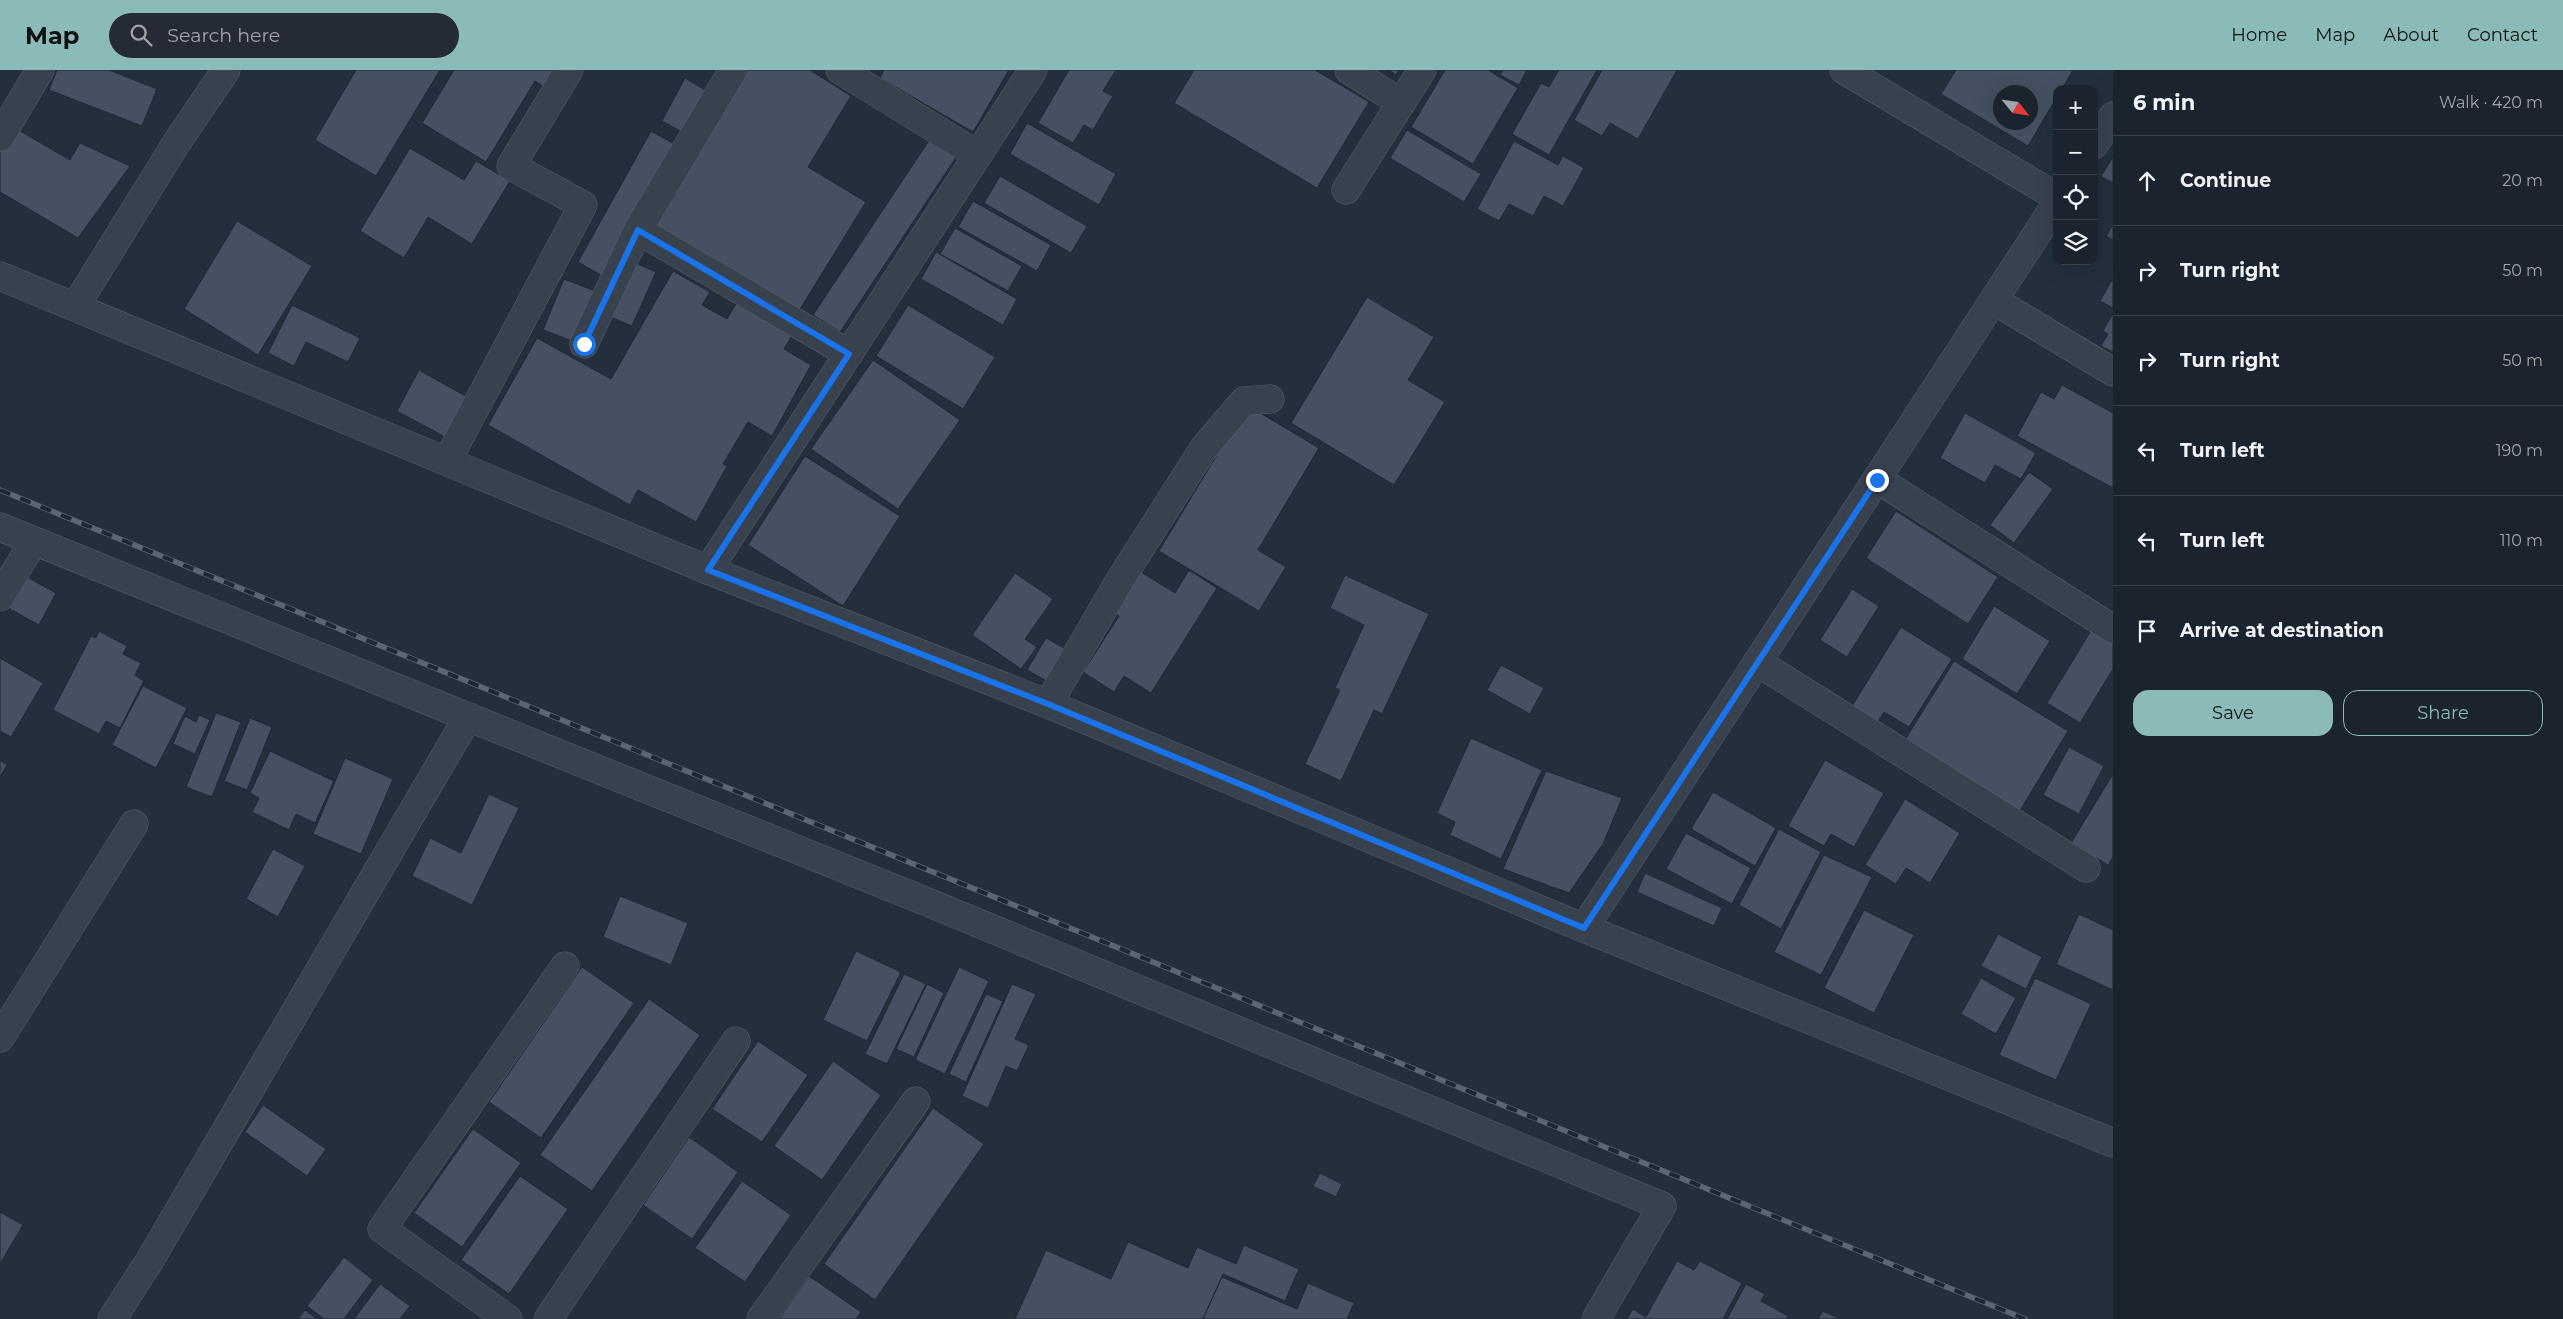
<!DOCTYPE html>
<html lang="en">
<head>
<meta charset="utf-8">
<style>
	:root { --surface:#1b232e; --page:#242b36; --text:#f1f3f6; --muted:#a0a4aa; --line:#39404a; --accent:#8bbbb9 }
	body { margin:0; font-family:Montserrat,sans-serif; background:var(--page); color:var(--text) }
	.controls { position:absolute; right:15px; top:15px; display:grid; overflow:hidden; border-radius:10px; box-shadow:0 5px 20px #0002 }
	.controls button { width:45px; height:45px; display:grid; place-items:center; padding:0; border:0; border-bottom:1px solid var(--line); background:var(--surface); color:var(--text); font:25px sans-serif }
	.compass { position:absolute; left:1993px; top:15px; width:45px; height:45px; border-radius:50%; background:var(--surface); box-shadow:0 5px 20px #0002; rotate:120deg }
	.stop { position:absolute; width:15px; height:15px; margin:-11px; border:4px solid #1a73e8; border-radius:50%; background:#fff }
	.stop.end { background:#1a73e8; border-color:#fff; box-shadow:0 1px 5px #0008 }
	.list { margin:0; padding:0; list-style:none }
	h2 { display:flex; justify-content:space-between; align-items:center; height:65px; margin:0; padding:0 20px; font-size:21px }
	h2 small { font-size:16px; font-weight:400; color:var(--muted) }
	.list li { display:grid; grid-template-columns:32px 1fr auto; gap:15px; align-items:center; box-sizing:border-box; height:90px; padding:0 20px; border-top:1px solid var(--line) }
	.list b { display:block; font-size:19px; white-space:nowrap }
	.list em { font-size:16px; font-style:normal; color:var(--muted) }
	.actions { display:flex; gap:10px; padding:15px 20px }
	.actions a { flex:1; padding:11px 0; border:1px solid var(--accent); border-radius:15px; text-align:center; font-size:18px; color:var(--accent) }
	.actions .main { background:var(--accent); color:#111 }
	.icon { flex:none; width:28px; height:28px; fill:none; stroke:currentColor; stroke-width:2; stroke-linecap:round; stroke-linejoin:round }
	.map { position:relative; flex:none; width:2113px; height:1249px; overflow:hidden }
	header { display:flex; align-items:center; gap:30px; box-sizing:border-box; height:70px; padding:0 25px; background:var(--accent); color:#111 }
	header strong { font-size:24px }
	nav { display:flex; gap:28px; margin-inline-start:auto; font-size:18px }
	.search { width:350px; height:45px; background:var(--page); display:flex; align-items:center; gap:12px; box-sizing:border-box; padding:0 18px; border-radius:28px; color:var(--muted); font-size:19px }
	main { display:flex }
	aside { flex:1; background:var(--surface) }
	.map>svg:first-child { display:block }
	.building { fill:#455162; stroke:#1f2835; fill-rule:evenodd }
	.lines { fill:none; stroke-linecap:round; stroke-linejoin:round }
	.minor-casing { stroke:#565f6c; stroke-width:29 }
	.minor { stroke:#38414e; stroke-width:28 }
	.rail-casing { stroke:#5a6575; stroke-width:5.5 }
	.rail { stroke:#1d2633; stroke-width:4; stroke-dasharray:11; stroke-linecap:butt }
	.route { stroke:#1a73e8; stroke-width:6 }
</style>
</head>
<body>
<header>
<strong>Map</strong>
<div class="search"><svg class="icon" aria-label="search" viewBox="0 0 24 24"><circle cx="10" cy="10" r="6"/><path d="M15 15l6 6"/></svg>Search here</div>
<nav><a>Home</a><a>Map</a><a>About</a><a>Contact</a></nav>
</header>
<main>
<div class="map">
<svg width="2113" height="1249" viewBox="0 0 2113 1249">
	<rect width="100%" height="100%" fill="#242f3e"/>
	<!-- building -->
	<g class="building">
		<polygon points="57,0 109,0 157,19 142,56 49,20"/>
		<polygon points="356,0 440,0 376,106 315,70"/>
		<polygon points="454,0 554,0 544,17 535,11 486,92 422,53"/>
		<polygon points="738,0 810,0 851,26 808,97 866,132 797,244 645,150"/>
		<polygon points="884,0 1009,0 973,62 880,8"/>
		<polygon points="1069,0 1116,0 1103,21 1113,26 1093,60 1084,55 1073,73 1038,53"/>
		<polygon points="1194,0 1315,0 1369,32 1317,118 1174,33"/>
		<polygon points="1389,0 1399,0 1396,5"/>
		<polygon points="1445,0 1488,0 1518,18 1473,94 1411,57"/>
		<polygon points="1503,0 1527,0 1519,15 1500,5"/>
		<polygon points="1559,0 1597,0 1549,85 1512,64 1541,13 1549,17"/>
		<polygon points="1602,0 1677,0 1638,69 1610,53 1602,66 1574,50"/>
		<path d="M1956,0h117l-11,19h-5v8l-29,49 -87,-52zM2000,22h30v30h-30z"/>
		<polygon points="685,8 705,20 689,66 662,51"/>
		<polygon points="1027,53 1116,104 1099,135 1010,84"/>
		<polygon points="10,55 70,90 80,73 130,96 78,168 0,122 0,72"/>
		<polygon points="1407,60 1481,104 1464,132 1390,88"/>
		<polygon points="651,61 678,76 606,208 578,192"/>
		<polygon points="930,69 957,86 840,262 813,245"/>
		<polygon points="1514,71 1558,95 1563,86 1584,98 1563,136 1544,126 1533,146 1509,134 1499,151 1477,139"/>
		<polygon points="410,78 464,110 476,91 510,111 472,174 428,147 404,188 360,161"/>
		<polygon points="2113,87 2113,113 2101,106"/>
		<polygon points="1000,106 1087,156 1071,183 984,133"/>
		<polygon points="973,131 1051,175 1037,201 958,157"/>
		<polygon points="237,151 312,196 258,285 184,239"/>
		<polygon points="2113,155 2113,170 2106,166"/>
		<polygon points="955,158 1022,196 1008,221 940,184"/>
		<polygon points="936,182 1017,229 1003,255 921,209"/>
		<polygon points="633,192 656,202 632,256 608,246"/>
		<polygon points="673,201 710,222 702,235 727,249 736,234 792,265 784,279 811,295 772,366 748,352 723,394 727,396 696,452 638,420 630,435 488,355 537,268 611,309"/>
		<polygon points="564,209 595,221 575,272 543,260"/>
		<polygon points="2112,210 2113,211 2113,238 2100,231"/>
		<polygon points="1367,227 1434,267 1408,310 1445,332 1394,415 1291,353"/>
		<polygon points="292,235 360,268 348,292 306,272 294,296 268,283"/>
		<polygon points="908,235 995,287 963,339 876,286"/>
		<polygon points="2113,243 2113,282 2101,276 2108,264 2103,261"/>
		<polygon points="873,290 960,350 898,439 811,379"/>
		<polygon points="419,300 469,328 447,368 397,341"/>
		<polygon points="2062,315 2113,343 2113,418 2017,366 2041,322 2054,329"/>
		<polygon points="1247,335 1319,378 1258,480 1286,497 1259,541 1159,481"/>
		<polygon points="1965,343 2036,383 2021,409 1995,395 1985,413 1940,388"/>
		<polygon points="805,386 900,446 843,536 748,475"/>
		<polygon points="2029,402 2053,419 2014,473 1990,455"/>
		<polygon points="1896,441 1998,507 1968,554 1866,488"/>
		<polygon points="1189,500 1217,518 1151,623 1124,606 1114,622 1083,602 1119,546 1115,543 1141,502 1175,523"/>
		<polygon points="18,502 56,523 39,555 1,534"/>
		<polygon points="1015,503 1053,529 1025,569 1037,577 1021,599 972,565"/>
		<polygon points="1345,505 1429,544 1382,644 1374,640 1341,711 1305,694 1340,620 1335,618 1364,555 1330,538"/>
		<polygon points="1852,519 1879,536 1847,587 1820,570"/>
		<polygon points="1994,536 2050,571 2017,624 1962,589"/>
		<polygon points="1901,557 1952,589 1909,657 1884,642 1875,657 1849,641"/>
		<polygon points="2092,559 2113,572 2113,599 2080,653 2047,633"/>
		<polygon points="99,561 127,576 123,584 141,593 135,605 144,611 120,658 106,651 99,664 53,640 91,566 96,568"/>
		<polygon points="1046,568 1066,579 1047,611 1027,600"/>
		<polygon points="0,588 43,613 11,667 0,661"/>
		<polygon points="1954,591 2068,661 2018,744 1903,673"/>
		<polygon points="1501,595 1544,618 1530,644 1487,620"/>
		<polygon points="143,616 187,638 156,698 112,675"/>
		<polygon points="216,643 241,652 212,727 186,717"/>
		<polygon points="199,645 210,650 195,684 173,674 185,646 196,652"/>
		<polygon points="250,648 272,657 247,720 224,711"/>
		<polygon points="1471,668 1542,700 1501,789 1450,765 1455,752 1437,743"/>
		<polygon points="2069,677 2104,696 2079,744 2043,725"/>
		<polygon points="270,681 334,711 315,753 296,744 289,760 252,742 259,728 250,723"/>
		<polygon points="345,688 393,709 361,784 313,764"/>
		<polygon points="0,690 7,695 0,707"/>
		<polygon points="1825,690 1884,723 1854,777 1831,764 1824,776 1788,756"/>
		<polygon points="1546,701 1622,728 1603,774 1569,823 1503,799"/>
		<polygon points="2113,704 2113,787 2108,795 2071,773"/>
		<polygon points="1713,722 1776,758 1755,796 1691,759"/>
		<polygon points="489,724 519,738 472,835 412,806 430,768 461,783"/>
		<polygon points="1905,729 1960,763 1930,813 1906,798 1896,814 1865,795"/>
		<polygon points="1779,759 1821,782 1781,859 1739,835"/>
		<polygon points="1686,763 1751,798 1732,834 1666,799"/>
		<polygon points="273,779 305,796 278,847 246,829"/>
		<polygon points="1824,785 1872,807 1821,905 1774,882"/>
		<polygon points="1645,803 1722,838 1714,856 1637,822"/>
		<polygon points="620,826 688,853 671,895 603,867"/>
		<polygon points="1864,840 1914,865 1874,943 1824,918"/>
		<polygon points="2079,844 2113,860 2113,920 2056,894"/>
		<polygon points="1998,864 2042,887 2026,919 1981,896"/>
		<polygon points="856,881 901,902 867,971 823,950"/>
		<polygon points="582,897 634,933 541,1068 489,1032"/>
		<polygon points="959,897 989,911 945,1004 915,990"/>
		<polygon points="904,904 926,914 887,994 865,984"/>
		<polygon points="1981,908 2016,928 1996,964 1961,944"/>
		<polygon points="2035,908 2091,934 2056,1010 1999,985"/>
		<polygon points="927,914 944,923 914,987 896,979"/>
		<polygon points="1012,914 1036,924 1015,969 1029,975 1017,1001 1006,996 988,1038 962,1026"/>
		<polygon points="986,924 1003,931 966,1012 949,1004"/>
		<polygon points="649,929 700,965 592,1121 540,1085"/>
		<polygon points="758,971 808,1005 762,1072 712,1039"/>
		<polygon points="833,991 881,1025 822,1110 774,1076"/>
		<polygon points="263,1035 326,1079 307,1106 245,1062"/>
		<polygon points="933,1038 984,1074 875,1230 824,1194"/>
		<polygon points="473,1059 521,1093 462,1177 414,1143"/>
		<polygon points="689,1067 738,1102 692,1169 643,1135"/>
		<polygon points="1320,1103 1342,1114 1336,1127 1313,1116"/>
		<polygon points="520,1106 568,1139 509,1224 461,1190"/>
		<polygon points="742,1111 791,1145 745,1212 695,1178"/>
		<polygon points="0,1142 23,1155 0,1194"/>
		<polygon points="1128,1172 1188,1198 1197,1177 1236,1194 1244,1175 1299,1199 1285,1231 1223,1204 1203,1249 1015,1249 1046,1180 1111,1209"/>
		<polygon points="344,1187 373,1210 344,1249 324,1249 307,1236"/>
		<polygon points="1677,1191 1694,1200 1700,1191 1742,1213 1723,1249 1627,1249 1633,1239 1646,1247"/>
		<polygon points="809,1206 861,1242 856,1249 779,1249"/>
		<polygon points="1222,1207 1297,1239 1308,1213 1354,1233 1347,1249 1203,1249"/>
		<polygon points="380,1214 410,1236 400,1249 354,1249"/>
		<polygon points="1746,1214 1765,1224 1761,1231 1788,1246 1786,1249 1727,1249"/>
		<polygon points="305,1240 317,1249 298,1249"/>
		<polygon points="1823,1241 1840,1249 1818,1249"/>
	</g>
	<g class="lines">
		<!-- minor casing -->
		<g class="minor-casing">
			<g id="minor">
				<polyline points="840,0 978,85"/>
				<polyline points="1349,0 1401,33"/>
				<polyline points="1844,0 2057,127"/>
				<polyline points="0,67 40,0"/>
				<polyline points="2094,75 2113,46"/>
				<polyline points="1346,120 1422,0"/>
				<polyline points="638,160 733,0"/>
				<polyline points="0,206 708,500 1048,634 1584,858 2113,1073"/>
				<polyline points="1995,231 2113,302"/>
				<polyline points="75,237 177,72 226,0"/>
				<polyline points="584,274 638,160 849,284"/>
				<polyline points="447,391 583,135 511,96 569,0"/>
				<polyline points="1877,409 2113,559"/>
				<polyline points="0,457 468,647 150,1190 112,1249"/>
				<polyline points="708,500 1033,0"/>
				<polyline points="0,527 34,471"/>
				<polyline points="1757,592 2086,798"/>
				<polyline points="1048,634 1120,510 1204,378 1244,331 1270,329"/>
				<polyline points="468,647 920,829 1662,1136 1596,1249"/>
				<polyline points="1584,858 2057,133"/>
				<polyline points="0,968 134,754"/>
				<polyline points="508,1249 382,1159 565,896"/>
				<polyline points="548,1249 736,971"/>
				<polyline points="761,1249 916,1031"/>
			</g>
		</g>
		<!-- minor -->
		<use href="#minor" class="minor"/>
		<!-- rail casing -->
		<g class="rail-casing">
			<polyline id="rail" points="0,420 2025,1249"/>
		</g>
		<!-- rail -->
		<use href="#rail" class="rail"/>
	</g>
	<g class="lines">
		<!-- route -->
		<polyline class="route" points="584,274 638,160 849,284 708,500 1048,634 1584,858 1877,410"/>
	</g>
</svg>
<div class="controls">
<button>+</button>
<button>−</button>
<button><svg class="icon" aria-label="locate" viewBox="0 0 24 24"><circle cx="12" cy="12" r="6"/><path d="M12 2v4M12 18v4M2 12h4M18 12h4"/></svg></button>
<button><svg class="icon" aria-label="layers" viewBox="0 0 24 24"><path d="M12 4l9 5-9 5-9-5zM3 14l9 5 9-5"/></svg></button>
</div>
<svg class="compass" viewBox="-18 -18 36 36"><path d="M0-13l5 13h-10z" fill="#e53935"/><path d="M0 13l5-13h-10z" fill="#a0a4aa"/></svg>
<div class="stop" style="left:584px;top:274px"></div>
<div class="stop end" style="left:1877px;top:410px"></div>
</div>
<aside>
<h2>6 min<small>Walk · 420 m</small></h2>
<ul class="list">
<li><svg class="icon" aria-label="ahead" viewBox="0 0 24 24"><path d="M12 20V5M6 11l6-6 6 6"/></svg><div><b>Continue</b></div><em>20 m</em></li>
<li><svg class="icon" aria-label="right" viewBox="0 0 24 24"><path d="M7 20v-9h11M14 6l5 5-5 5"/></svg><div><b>Turn right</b></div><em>50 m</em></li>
<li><svg class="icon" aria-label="right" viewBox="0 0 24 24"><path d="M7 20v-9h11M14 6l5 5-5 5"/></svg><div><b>Turn right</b></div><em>50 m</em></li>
<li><svg class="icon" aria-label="left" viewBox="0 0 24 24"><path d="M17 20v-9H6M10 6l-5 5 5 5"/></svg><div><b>Turn left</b></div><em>190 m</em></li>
<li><svg class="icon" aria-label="left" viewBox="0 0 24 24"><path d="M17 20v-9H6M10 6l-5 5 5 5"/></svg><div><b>Turn left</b></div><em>110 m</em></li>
<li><svg class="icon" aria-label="arrive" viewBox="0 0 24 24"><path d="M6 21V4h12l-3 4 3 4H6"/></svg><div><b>Arrive at destination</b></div></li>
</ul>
<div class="actions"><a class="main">Save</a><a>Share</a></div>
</aside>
</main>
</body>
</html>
